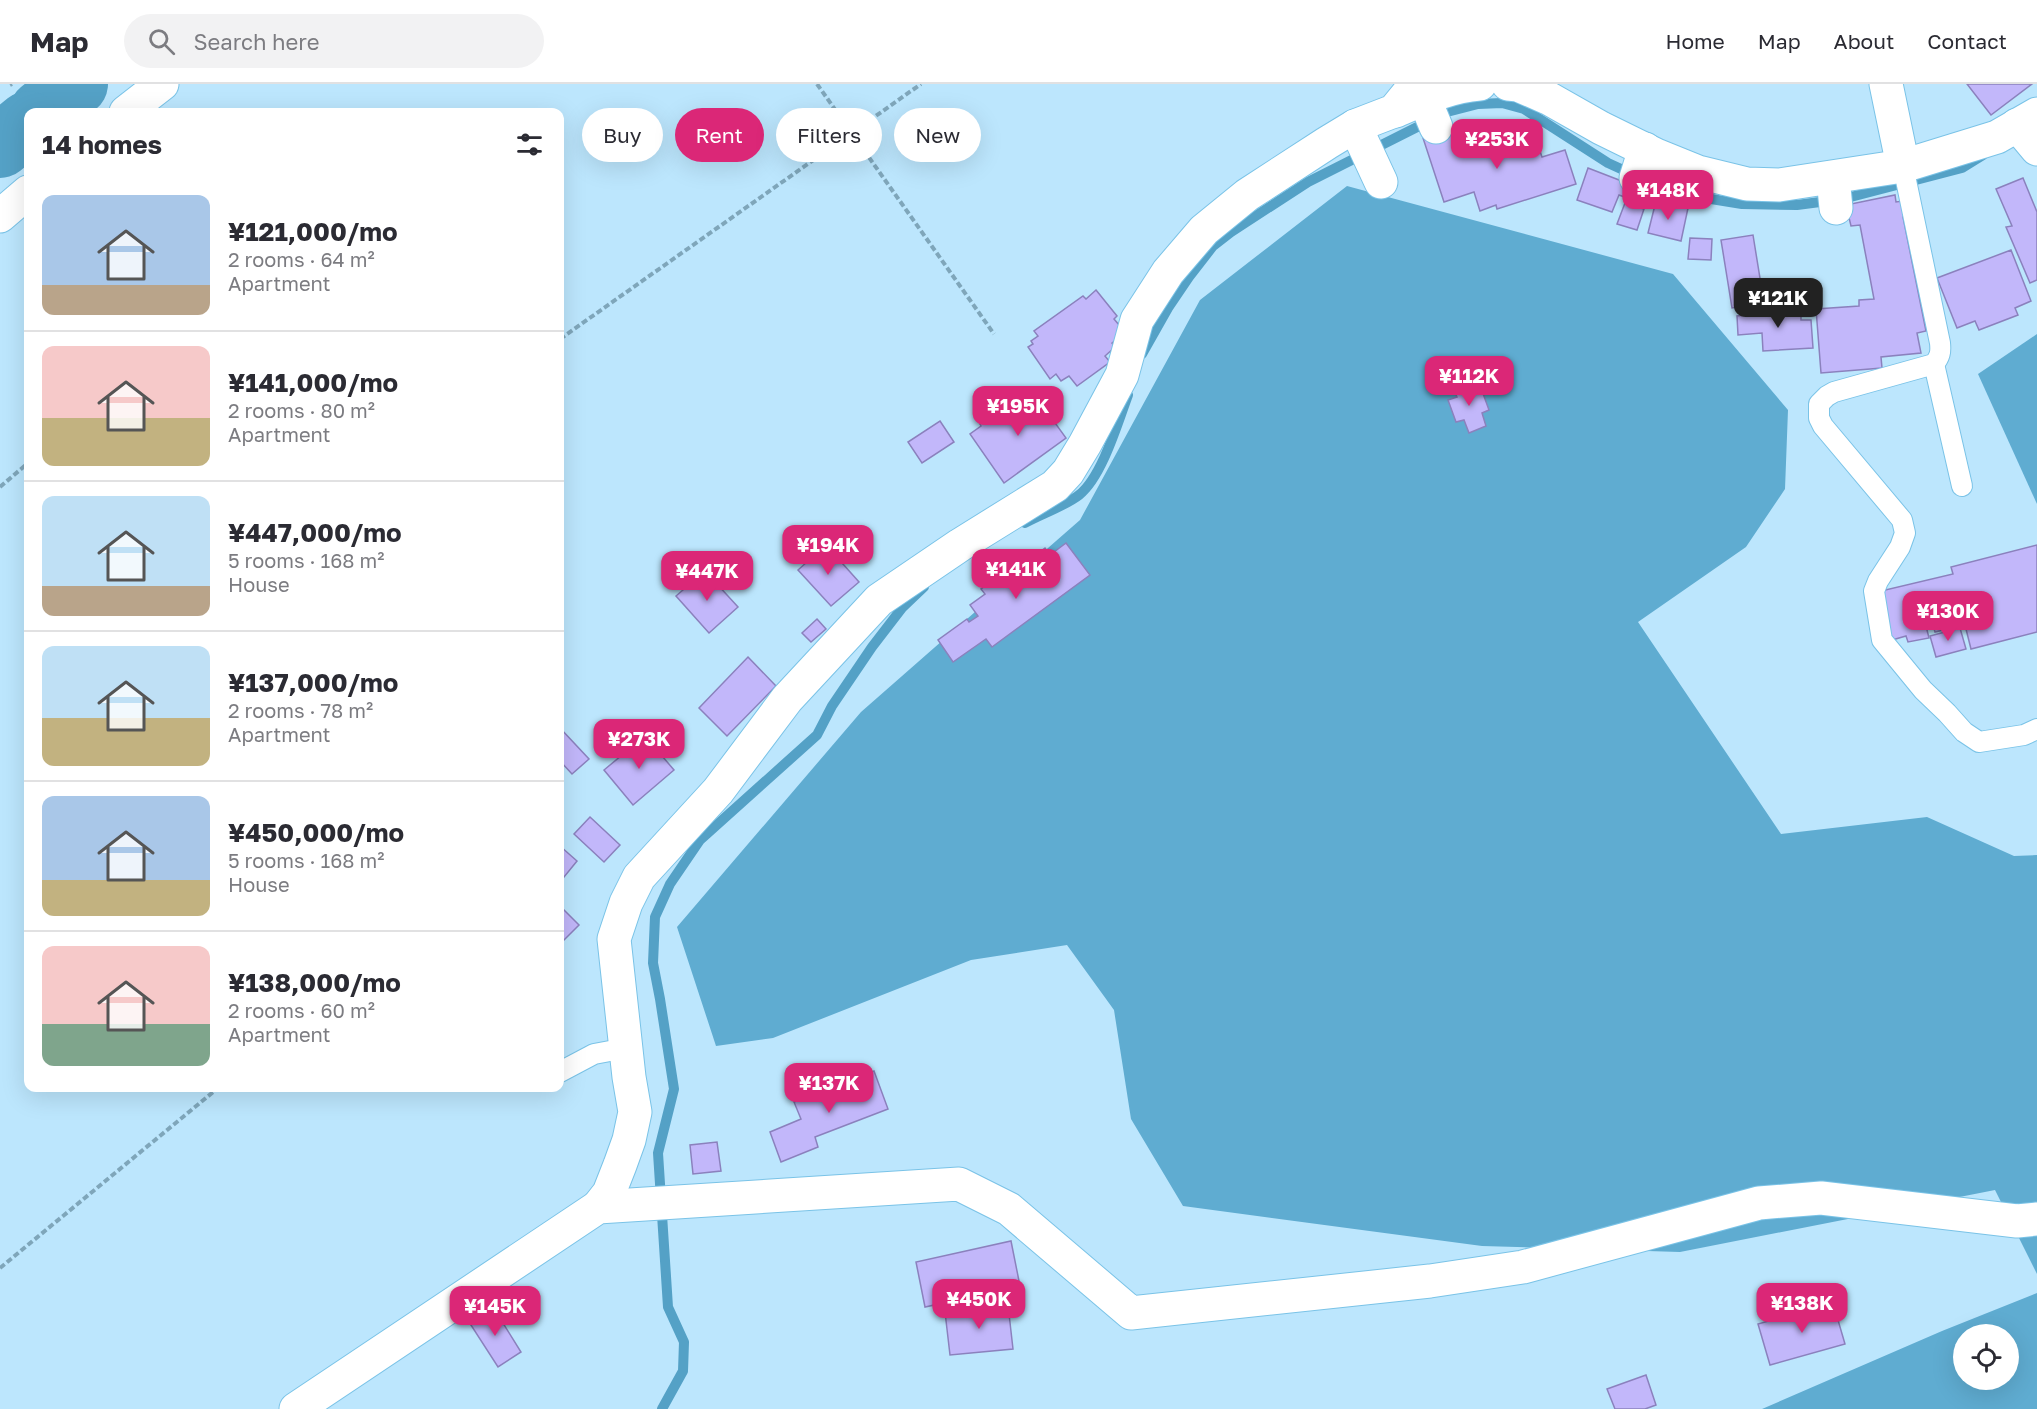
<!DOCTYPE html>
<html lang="en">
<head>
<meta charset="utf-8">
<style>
	body { margin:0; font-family:"Golos Text",sans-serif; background:#f2f2f3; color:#2b2b33; height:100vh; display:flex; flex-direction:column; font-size:22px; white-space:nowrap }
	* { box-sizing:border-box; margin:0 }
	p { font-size:20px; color:#7c7c81 }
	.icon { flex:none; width:33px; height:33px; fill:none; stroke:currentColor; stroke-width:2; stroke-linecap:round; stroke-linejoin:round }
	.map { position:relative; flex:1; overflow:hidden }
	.drawer { position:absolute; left:24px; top:24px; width:540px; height:984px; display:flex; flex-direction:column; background:#fff; border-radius:12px; box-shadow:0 6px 24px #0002 }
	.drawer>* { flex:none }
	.hud { position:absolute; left:582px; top:24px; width:570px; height:54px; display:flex; gap:12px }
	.controls { position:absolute; left:1953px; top:1240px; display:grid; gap:12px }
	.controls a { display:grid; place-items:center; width:66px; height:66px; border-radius:50%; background:#fff; box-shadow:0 6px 24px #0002; font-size:30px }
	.price { position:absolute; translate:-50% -51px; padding:0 14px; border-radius:12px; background:#db2777; color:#fff; font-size:20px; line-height:39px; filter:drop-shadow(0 2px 3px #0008) }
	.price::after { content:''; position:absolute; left:50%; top:36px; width:18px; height:14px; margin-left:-9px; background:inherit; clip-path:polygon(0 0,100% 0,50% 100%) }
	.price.current { background:#222; color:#fff }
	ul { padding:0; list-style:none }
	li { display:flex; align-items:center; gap:18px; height:150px; padding:0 18px }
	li+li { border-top:2px solid #e1e1e2 }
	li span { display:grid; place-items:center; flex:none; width:168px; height:120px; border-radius:12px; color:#555 }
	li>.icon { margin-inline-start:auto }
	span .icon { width:72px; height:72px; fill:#fffc; stroke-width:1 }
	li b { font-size:26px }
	h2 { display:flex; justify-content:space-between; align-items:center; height:72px; padding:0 18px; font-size:26px }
	.chip { padding:0 21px; border-radius:27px; background:#fff; box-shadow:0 6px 24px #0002; font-size:21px; line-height:54px }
	.chip.current { background:#db2777; color:#fff }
	header { display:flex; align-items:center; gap:36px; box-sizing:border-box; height:84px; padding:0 30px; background:#fff; border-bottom:2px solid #e1e1e2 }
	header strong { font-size:28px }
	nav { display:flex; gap:33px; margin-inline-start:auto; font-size:21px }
	.search { width:420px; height:54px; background:#f2f2f3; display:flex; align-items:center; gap:15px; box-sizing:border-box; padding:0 21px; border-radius:33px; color:#7c7c81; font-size:22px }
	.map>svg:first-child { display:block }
	.forest { fill:#5facd1; fill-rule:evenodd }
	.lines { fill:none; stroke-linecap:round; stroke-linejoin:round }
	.stream { stroke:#54a1c6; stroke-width:10 }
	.river { stroke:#54a1c6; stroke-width:64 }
	.building { fill:#c2b7fa; stroke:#8b81bd; stroke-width:1.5 }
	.service-casing { stroke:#7ac3e7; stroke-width:22 }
	.minor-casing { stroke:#7ac3e7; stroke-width:35 }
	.tertiary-casing { stroke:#7ac3e7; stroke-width:35 }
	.path { stroke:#7fa6ba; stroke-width:4; stroke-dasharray:6 3; stroke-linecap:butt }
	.service { stroke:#fff; stroke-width:20 }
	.minor { stroke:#fff; stroke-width:33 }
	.tertiary { stroke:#fff; stroke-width:33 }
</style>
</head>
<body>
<header>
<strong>Map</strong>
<div class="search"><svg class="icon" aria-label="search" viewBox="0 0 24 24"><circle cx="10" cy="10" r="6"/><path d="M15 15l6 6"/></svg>Search here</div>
<nav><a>Home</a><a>Map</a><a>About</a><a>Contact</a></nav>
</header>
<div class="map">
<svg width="2037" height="1325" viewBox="0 0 2037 1325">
	<rect width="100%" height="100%" fill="#bce6fd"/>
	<g class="forest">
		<polygon points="1347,102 1673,190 1788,326 1785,405 1746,463 1638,538 1781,750 1927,733 2014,772 2037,771 2037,1190 1995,1106 1680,1168 1482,1162 1183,1122 1131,1035 1114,926 1067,861 971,876 773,954 716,962 677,843 861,628 1080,436 1200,216"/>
		<polygon points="2037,250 2037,420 1978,290"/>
		<path d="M2037,1209V1325H1762L1942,1247ZM1964,1251H2008V1296H1964Z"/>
	</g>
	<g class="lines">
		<g class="stream">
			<polyline points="1142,270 1168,224 1189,193 1213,162 1231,148 1308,98 1447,28 1478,20 1502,19 1524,25 1608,79 1656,101 1705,114 1742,120 1797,121 1843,115 1962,84 1983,71"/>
			<path d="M1025,439C1041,430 1065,422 1079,411C1102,393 1118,338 1128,311"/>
			<polyline points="662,1325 683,1287 684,1258 668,1223 658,1069 674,1005 660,915 653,879 655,833 670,800 700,756 817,651 832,622 872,563 902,524 924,503"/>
		</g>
		<g class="river">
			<polyline points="41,28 76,0"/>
			<polyline points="0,62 28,39"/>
		</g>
	</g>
	<g class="building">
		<polygon points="1967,0 2032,0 1991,31"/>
		<polygon points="1523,44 1526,52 1534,49 1542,73 1565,66 1576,100 1497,125 1496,121 1480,127 1474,108 1444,118 1423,54 1452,45 1458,64 1467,60 1471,69 1491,62 1493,67 1502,64 1498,52"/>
		<polygon points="1588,84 1632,101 1627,114 1619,111 1612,128 1577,116"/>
		<polygon points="2023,94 2037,128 2037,196 2030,199 2006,143 2012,142 1996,105"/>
		<polygon points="1895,111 1896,118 1903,117 1906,132 1903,133 1926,247 1917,249 1921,269 1881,273 1882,284 1821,289 1816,225 1859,222 1859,216 1874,215 1860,141 1851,142 1846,121"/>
		<polygon points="1656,117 1688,124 1681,157 1648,149"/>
		<polygon points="1625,119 1644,125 1637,146 1617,140"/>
		<polygon points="1753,151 1764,219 1732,224 1721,156"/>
		<polygon points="1690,154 1712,155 1711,176 1688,175"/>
		<polygon points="2011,166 2031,217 2015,224 2018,231 1979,246 1975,237 1957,244 1937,194"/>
		<polygon points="1096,206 1117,232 1114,235 1125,248 1112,259 1115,263 1105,272 1110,278 1077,302 1069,292 1061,297 1056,290 1050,295 1028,263 1033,260 1031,257 1038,252 1034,247 1083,212 1086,215"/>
		<polygon points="1801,223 1801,236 1811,236 1813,264 1763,267 1762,249 1738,251 1737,232 1760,229 1760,226"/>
		<polygon points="1470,298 1473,307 1481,304 1489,326 1482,329 1486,342 1469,349 1464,336 1456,338 1448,316 1457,313 1453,304"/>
		<polygon points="1032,307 1066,354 1004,399 970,350 981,342 980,340 998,327 1000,330"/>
		<polygon points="940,337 954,358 922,379 908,358"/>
		<polygon points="1066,459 1090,491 992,563 986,555 953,578 938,556 967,535 969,538 978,532 970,521 985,510 981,505 1001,491 1004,495 1045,464 1050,471"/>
		<polygon points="826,461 859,498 831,522 798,486"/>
		<polygon points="2037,461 2037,548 1971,565 1965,541 1935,548 1933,541 1926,542 1929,554 1908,558 1906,552 1892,556 1881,507 1953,490 1951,483"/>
		<polygon points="705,487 738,523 709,549 676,512"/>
		<polygon points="817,535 826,545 811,558 802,549"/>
		<polygon points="1960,544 1966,565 1936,573 1930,552"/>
		<polygon points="748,573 776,602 727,652 699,624"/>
		<polygon points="560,644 589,675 572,690 560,677"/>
		<polygon points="645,652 674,686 633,721 604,686"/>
		<polygon points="590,733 620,761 604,778 574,750"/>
		<polygon points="560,762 577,777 560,798"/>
		<polygon points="560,822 579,841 560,860"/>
		<polygon points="874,987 888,1025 815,1053 818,1063 781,1078 770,1048 801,1035 794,1018"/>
		<polygon points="717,1058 721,1087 693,1090 690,1061"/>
		<polygon points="1011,1157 1020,1202 925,1223 916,1178"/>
		<polygon points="1833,1219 1845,1260 1770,1281 1758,1240"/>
		<polygon points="1008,1221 1013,1265 950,1271 945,1228"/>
		<polygon points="493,1223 521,1268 498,1283 469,1238"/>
		<polygon points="1646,1291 1656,1321 1645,1325 1615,1325 1607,1305"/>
	</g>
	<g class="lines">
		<defs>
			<g id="service">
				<path d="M1903,82L1940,259C1941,268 1940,273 1934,280L1834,308L1827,312L1819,320V334L1823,342L1902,436L1905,449L1900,463L1878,497L1874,507L1882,556L1923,606L1947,629L1964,648L1979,658L2024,651L2037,645"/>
				<polyline points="1934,280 1962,402"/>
				<polyline points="560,988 594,970 626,964"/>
			</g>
			<g id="minor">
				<polyline points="1508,0 1518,1 1548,14 1601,44 1656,71 1698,88 1747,100 1779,101 1903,82 1997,53 2037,30"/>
				<polyline points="1886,0 1903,82"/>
				<polyline points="1424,14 1436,43"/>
				<path d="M1396,27C1423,15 1450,2 1480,0"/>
				<polyline points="2017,41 2037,65"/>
				<polyline points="1355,42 1381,98"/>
				<polyline points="1636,94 1645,65"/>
				<polyline points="1833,94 1836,124"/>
				<polyline points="598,1123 609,1109 620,1081 629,1056 635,1028 629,993 614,855 626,819 639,793 718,707 787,615 879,516 960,461 1055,402 1068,388 1085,360 1122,291 1137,236 1168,188 1204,146 1247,111 1327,59 1355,42 1394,27 1416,0"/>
				<polyline points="296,1325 598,1123 959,1100 1009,1125 1131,1229 1430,1197 1523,1183 1759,1119 1821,1114 2017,1137 2037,1135"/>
			</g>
			<g id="tertiary">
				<polyline points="126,28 162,0"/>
				<polyline points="0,132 28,108"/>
			</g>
		</defs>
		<use href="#service" class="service-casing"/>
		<use href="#minor" class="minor-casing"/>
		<use href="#tertiary" class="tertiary-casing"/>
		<g class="path">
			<polyline points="817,0 994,250"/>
			<polyline points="10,1 12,0"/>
			<polyline points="560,255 921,0"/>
			<polyline points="0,403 28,379"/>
			<polyline points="0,1184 218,1004"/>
		</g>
		<use href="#service" class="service"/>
		<use href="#minor" class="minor"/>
		<use href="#tertiary" class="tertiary"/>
	</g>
</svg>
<div class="controls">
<a><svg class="icon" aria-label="locate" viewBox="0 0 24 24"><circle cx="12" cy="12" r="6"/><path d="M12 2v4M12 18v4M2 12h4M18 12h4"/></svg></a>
</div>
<b class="price" style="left:1497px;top:86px">¥253K</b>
<b class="price" style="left:1668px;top:137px">¥148K</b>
<b class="price current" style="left:1778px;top:245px">¥121K</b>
<b class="price" style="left:1469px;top:323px">¥112K</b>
<b class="price" style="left:1018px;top:353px">¥195K</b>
<b class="price" style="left:828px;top:492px">¥194K</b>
<b class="price" style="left:1016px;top:516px">¥141K</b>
<b class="price" style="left:707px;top:518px">¥447K</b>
<b class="price" style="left:1948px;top:558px">¥130K</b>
<b class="price" style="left:639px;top:686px">¥273K</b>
<b class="price" style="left:829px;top:1030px">¥137K</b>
<b class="price" style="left:979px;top:1246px">¥450K</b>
<b class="price" style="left:1802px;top:1250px">¥138K</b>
<b class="price" style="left:495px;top:1253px">¥145K</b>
<div class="hud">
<a class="chip">Buy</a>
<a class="chip current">Rent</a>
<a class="chip">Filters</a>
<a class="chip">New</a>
</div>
<section class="drawer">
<h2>14 homes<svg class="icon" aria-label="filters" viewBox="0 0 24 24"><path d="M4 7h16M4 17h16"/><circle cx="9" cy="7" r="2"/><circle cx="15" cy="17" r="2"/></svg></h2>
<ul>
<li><span style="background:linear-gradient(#a9c7e8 75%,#b9a48a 0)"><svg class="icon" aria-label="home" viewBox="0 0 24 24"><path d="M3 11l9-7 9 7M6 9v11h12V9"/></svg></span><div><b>¥121,000/mo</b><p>2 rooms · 64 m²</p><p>Apartment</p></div></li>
<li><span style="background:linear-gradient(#f6c9c9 60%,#c2b280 0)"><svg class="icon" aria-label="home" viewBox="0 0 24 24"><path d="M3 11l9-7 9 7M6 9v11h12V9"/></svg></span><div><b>¥141,000/mo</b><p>2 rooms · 80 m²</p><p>Apartment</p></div></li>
<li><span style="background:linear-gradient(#bfe0f5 75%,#b9a48a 0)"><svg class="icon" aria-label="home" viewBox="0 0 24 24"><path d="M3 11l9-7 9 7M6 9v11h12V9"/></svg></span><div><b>¥447,000/mo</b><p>5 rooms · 168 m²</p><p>House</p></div></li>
<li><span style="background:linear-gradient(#bfe0f5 60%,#c2b280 0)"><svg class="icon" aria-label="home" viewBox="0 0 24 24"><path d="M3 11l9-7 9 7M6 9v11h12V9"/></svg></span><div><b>¥137,000/mo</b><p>2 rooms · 78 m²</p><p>Apartment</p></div></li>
<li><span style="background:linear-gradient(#a9c7e8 70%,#c2b280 0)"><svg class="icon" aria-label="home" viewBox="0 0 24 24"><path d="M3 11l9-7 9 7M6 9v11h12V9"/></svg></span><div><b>¥450,000/mo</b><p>5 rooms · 168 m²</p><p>House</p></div></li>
<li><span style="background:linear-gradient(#f6c9c9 65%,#7fa58c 0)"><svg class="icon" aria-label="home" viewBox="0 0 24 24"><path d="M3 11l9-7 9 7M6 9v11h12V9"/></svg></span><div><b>¥138,000/mo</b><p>2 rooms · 60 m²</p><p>Apartment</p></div></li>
</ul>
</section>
</div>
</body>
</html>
